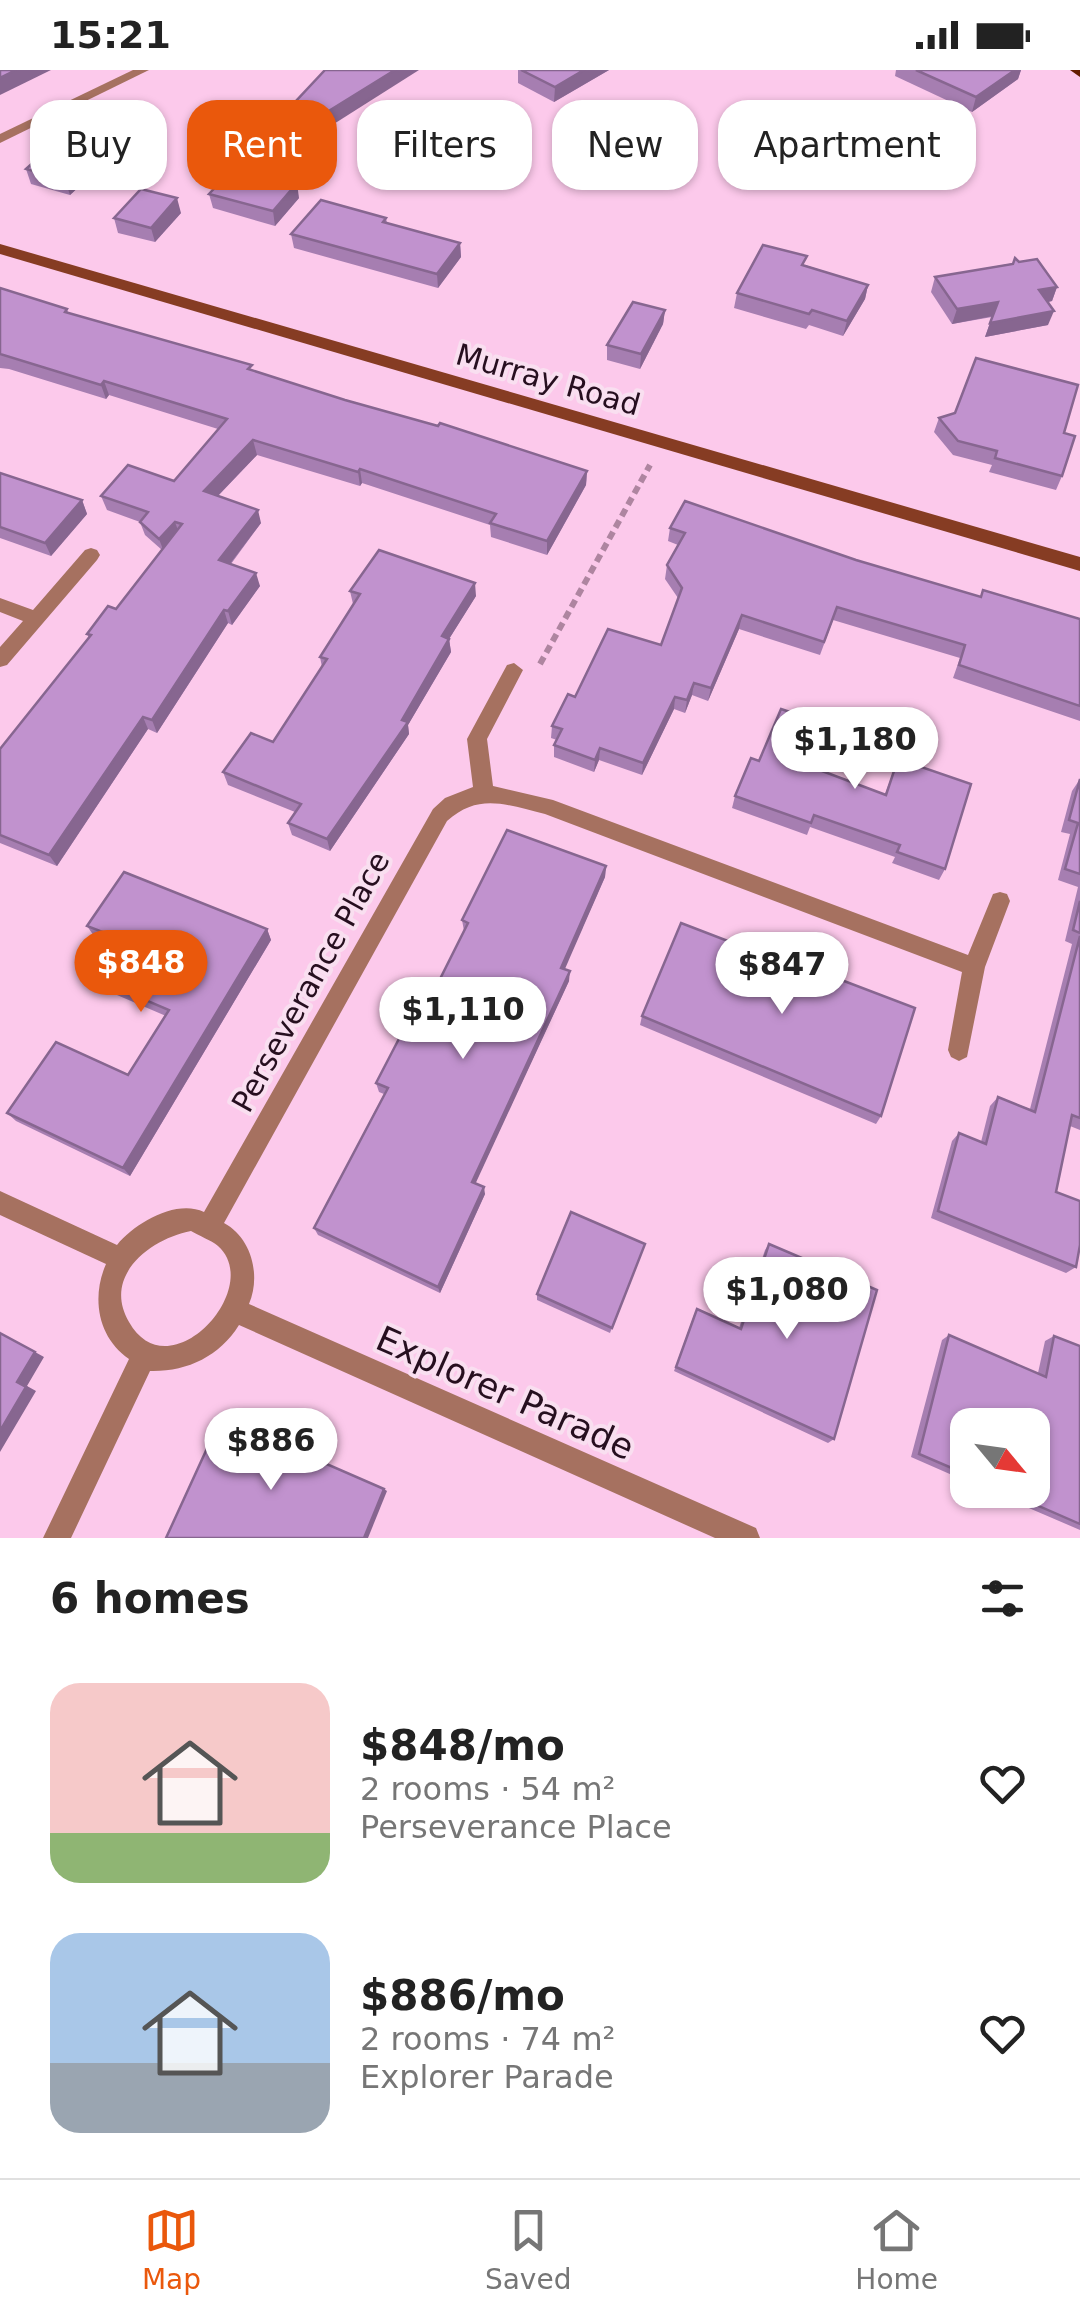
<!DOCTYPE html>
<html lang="en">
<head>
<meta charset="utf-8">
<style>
	body { margin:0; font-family:"DejaVu Sans",sans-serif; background:#f6f6f6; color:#222; height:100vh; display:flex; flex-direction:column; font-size:38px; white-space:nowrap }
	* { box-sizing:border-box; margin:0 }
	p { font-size:32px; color:#767676 }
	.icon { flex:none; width:55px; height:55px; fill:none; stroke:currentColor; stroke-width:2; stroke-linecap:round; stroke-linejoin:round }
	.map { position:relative; height:1468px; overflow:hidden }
	.side { display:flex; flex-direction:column; background:#fff; flex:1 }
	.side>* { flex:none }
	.guide { position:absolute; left:30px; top:30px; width:1020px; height:90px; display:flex; gap:20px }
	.needle { width:65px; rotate:119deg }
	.tools { position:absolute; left:950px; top:1338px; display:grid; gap:20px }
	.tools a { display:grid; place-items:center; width:100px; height:100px; border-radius:20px; background:#fff; box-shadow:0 2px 8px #0004; font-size:50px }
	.price { position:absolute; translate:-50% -85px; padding:0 22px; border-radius:35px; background:#fff; color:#222; font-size:32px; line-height:65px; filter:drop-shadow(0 2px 5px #0008) }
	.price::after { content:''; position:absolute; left:50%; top:60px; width:30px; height:22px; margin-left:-15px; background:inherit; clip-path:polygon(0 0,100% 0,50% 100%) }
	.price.selected { background:#ea580c; color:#fff }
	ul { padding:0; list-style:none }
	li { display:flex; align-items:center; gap:30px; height:250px; padding:0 50px }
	li span { display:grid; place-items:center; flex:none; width:280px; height:200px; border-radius:30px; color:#555 }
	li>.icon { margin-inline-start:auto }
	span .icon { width:120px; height:120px; fill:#fffc; stroke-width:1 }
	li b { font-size:42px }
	h2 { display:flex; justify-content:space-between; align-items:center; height:120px; padding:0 50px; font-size:42px }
	.chip { padding:0 35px; border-radius:30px; background:#fff; box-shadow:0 2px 8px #0004; font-size:35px; line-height:90px }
	.chip.selected { background:#ea580c; color:#fff }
	.status { display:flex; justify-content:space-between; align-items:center; height:70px; padding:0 50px; background:#fff; direction:ltr }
	.status svg { height:28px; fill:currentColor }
	.menu { display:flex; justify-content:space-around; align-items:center; height:140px; border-top:2px solid #e0e0e0; background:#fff; font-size:28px; color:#767676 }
	.menu a { display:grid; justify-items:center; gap:5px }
	.menu .selected { color:#ea580c }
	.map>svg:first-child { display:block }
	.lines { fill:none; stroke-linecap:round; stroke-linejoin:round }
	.path { stroke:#ae85a0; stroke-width:6; stroke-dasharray:8 5; stroke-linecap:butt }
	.street { fill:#a67160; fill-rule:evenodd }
	.secondary { fill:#863c23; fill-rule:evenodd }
	.primary { fill:#641c00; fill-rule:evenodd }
	.wall { fill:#a67eb1 }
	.shaded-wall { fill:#876690 }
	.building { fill:#c192ce; stroke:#876690; stroke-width:2.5 }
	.labels { text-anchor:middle; stroke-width:8; stroke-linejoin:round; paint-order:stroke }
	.street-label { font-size:30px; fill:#260f1f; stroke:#f9dff0 }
	.near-street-label { font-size:35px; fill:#260f1f; stroke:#f9dff0 }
</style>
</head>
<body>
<div class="status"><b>15:21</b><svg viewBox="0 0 49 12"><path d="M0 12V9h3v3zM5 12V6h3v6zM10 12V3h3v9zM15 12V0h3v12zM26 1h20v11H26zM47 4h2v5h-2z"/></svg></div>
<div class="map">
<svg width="1080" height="1468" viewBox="0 0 1080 1468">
	<rect width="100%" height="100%" fill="#fcc9eb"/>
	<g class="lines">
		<polyline class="path" points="540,594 650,395"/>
		<g class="street">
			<polygon points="133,0 149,0 0,73 0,64"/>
			<polygon points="91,478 97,480 100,485 97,490 7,595 0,597 0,577 23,551 0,542 0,528 33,540 85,480"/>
			<path d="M514,593L523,600L487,669L493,716L553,730L968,885L993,824L1000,822L1007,824L1010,831L985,897L967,987L959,991L951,987L948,980L962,902L545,744C507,735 479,722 447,751L224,1153C252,1168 261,1206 249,1234L756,1458L760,1468H715L239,1255C219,1287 186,1302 150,1301L71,1468H43L129,1289C98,1268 91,1228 106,1194L0,1145V1121L117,1175C135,1153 176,1129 204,1142L433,739L445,728L473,717L467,669L507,595ZM191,1161C199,1166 211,1170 218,1176C265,1218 169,1323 129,1252C102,1206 150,1169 191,1161Z"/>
		</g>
		<polygon class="secondary" points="0,174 1080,487 1080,501 0,184"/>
		<polygon class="primary" points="1070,0 1080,0 1080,7"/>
	</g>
	<g class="wall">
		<polygon points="518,0 609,0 554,32 518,13"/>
		<polygon points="896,0 1021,0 1018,9 972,42 895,6"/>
		<polygon points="26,99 97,100 70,125 31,114"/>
		<polygon points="209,124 299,128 275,156 213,138"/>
		<polygon points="181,143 155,172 118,163 114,148"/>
		<polygon points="386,148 387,153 460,173 461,187 438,218 294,178 291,164"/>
		<polygon points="1019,192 1057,217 1052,231 1048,232 1048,255 985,267 992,247 952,254 931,222 935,207"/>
		<polygon points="805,195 868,215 865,229 843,266 809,255 806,259 734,238 737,223"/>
		<polygon points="0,218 67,239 68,243 345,330 587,401 586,415 547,485 491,467 490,455 362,413 360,416 257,385 218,426 261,453 231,494 260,516 232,555 228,553 157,663 148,659 57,796 0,773 0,679 89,568 87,564 116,539 162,480 145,465 140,452 107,440 101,426 174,411 218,359 109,325 106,329 9,299 0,298"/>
		<polygon points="665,240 663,254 640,299 607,290 607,275"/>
		<polygon points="939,348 1064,363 1062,406 1056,420 989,402 992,395 953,385 934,362"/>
		<polygon points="0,403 82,430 87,444 51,486 0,468"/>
		<polygon points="670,458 856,490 980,527 1080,549 1080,651 953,608 960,588 833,550 820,585 739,559 708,631 692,625 685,643 674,639 642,705 599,690 594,702 554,687 554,675 557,670 551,668 552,656 575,627 661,575 678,528 665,509 667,495 678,475 668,471"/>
		<polygon points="350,521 476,526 449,569 451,582 408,655 409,664 330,781 292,765 288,753 295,742 228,715 223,702 273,672 322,597 320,587 353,534"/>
		<polygon points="898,689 945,799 939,810 892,793 895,787 810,757 807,765 732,738 735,726 759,691 822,701 885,724"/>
		<polygon points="1080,709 1080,1060 1070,1056 1056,1122 1076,1197 1066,1203 931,1148 952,1071 959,1063 981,1072 990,1036 998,1027 1030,1039 1072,874 1065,871 1078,817 1058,810 1070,764 1061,762 1072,721"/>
		<polygon points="606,796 605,807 564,899 569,911 475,1113 485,1124 440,1223 318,1165 314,1158 384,1024 379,1022 376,1013 412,965 464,861 462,850"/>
		<polygon points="87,856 267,859 271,870 130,1106 16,1051 7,1043 128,1005 166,946 89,913 82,903 104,870 94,866"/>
		<polygon points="642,946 881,1046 876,1054 640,955"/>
		<polygon points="645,1174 610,1263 537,1230 537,1224"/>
		<polygon points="769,1174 834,1369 828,1373 674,1301 694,1245 739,1258 765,1180"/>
		<polygon points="949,1265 1038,1303 1045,1271 1054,1266 1080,1276 1080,1460 987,1420 1032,1420 968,1355 968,1412 911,1387 942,1270"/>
	</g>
	<g class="shaded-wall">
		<polygon points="16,0 51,0 0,25 0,8"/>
		<polygon points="395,0 419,0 277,90 274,75"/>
		<polygon points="584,0 609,0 554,32 555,17"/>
		<polygon points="1015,0 1021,0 1018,9 972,42 976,27"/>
		<polygon points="92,85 97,100 70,125 65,110"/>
		<polygon points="297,113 299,128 275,156 273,141"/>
		<polygon points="177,128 181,143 155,172 151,158"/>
		<polygon points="460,173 461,187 438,218 437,204"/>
		<polygon points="868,215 865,229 843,266 847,251"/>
		<polygon points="1057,217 1052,231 1034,235 1039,220"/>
		<polygon points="998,232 993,246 952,254 957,239"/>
		<polygon points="665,240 663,254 640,299 641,284"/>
		<polygon points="1054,241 1048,255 985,267 990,253"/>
		<polygon points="104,311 109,325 106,329 101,315"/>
		<polygon points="253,370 257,385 209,435 204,421"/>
		<polygon points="360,399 362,413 360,416 358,402"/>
		<polygon points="587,401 586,415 547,485 547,471"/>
		<polygon points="82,430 87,444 51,486 45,473"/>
		<polygon points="258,440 261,453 223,503 219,490"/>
		<polygon points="175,452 180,466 164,482 159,469"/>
		<polygon points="256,503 260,516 232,555 228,541"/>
		<polygon points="475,513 476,526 449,569 451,582 408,655 409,664 330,781 327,769 402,650 442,566"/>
		<polygon points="224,540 228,553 157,663 152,650"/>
		<polygon points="742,545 739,559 708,631 711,618"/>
		<polygon points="694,613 692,625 685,643 687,630"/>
		<polygon points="675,627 674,639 642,705 643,693"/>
		<polygon points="143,647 148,659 57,796 49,785"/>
		<polygon points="600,678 599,690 594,702 595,690"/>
		<polygon points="606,796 605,807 561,908 561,898"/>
		<polygon points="267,859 271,870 130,1106 123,1098"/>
		<polygon points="570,901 569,911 473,1119 472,1112"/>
		<polygon points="484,1117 485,1124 440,1223 438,1217"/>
		<polygon points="35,1282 44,1287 27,1316 36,1321 0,1382 0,1361 17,1312"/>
		<polygon points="384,1419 387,1421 368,1468 364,1468"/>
	</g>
	<g class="building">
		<polygon points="0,0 16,0 0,8"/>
		<polygon points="325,0 395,0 274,75 297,113 273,141 209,124"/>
		<polygon points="521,0 584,0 555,17"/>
		<polygon points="916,0 1015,0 976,27"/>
		<polygon points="54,74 92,85 65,110 26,99"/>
		<polygon points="141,119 177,128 151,158 114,148"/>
		<polygon points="321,130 386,148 383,152 460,173 437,204 291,164"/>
		<polygon points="763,175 807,186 802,195 868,215 847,251 812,240 809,244 737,223"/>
		<polygon points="1015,188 1019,192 1037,189 1057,217 1039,220 1054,241 990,253 998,232 957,239 935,207 1013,194"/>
		<polygon points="0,218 67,239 65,242 252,295 248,299 345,330 438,356 440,353 587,401 547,471 490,453 496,444 360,399 358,402 253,370 204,421 258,440 219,490 256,503 228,541 224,540 152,650 143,647 49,785 0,765 0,679 91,565 87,564 108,536 116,539 182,454 175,452 159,469 140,452 148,442 101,426 128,395 174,411 227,349 104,311 101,315 0,284"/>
		<polygon points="633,232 665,240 641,284 607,275"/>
		<polygon points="976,288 1078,315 1064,363 1075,366 1062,406 995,388 997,381 958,371 939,348 955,343"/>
		<polygon points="0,403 82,430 45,473 0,457"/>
		<polygon points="685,431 856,490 981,527 983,520 1080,549 1080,636 959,595 965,575 837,537 824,572 742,545 711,618 694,613 687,630 675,627 643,693 600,678 595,690 554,675 562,659 552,656 568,624 575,627 608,559 661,575 682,518 667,495 685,463 670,458"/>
		<polygon points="379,480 475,513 442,566 449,569 402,650 408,652 327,769 288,753 301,734 223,702 251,663 273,672 327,589 320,587 360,524 350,521"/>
		<polygon points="781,639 838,658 822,701 886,725 898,689 971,714 945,799 897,782 900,775 814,745 811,753 735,726 751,688 759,691"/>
		<polygon points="1080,709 1080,804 1065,799 1078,753 1069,750"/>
		<polygon points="507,760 606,796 561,898 570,901 472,1112 484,1117 438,1217 314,1158 388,1018 376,1013 403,961 412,965 468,853 462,850"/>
		<polygon points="124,802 267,859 123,1098 7,1043 56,972 128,1005 169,940 82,903 108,864 87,856"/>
		<polygon points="1080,831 1080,863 1073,860"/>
		<polygon points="681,853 801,899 802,895 915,938 881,1046 642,946"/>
		<polygon points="1080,866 1080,1048 1072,1045 1056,1122 1080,1131 1080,1175 1076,1197 938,1141 959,1063 986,1074 998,1027 1035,1042"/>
		<polygon points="571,1142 645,1174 612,1258 537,1224"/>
		<polygon points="769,1174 877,1220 834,1369 676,1297 697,1239 741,1259"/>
		<polygon points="0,1263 35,1282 17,1312 26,1317 0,1361"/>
		<polygon points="949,1265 1046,1307 1054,1266 1080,1276 1080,1454 1002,1420 1032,1420 1032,1355 968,1355 968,1405 919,1384"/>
		<polygon points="221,1348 384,1419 364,1468 166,1468"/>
	</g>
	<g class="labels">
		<g class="street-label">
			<text transform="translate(548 310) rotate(16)" y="10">Murray Road</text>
			<text transform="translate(311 912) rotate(-61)" y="10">Perseverance Place</text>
		</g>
		<g class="near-street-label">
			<text transform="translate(505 1323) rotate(24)" y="12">Explorer Parade</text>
		</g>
	</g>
</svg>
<div class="tools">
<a><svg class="needle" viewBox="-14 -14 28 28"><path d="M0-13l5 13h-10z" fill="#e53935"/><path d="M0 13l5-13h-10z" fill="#767676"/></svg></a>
</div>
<b class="price" style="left:855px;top:722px">$1,180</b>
<b class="price selected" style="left:141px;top:945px">$848</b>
<b class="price" style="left:782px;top:947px">$847</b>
<b class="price" style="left:463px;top:992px">$1,110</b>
<b class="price" style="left:787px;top:1272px">$1,080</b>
<b class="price" style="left:271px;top:1423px">$886</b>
<div class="guide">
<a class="chip">Buy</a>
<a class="chip selected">Rent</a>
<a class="chip">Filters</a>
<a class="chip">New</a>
<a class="chip">Apartment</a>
</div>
</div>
<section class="side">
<h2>6 homes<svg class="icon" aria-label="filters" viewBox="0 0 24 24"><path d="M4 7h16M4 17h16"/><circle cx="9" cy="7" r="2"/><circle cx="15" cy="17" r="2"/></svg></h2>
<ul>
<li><span style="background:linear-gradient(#f6c9c9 75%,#8fb573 0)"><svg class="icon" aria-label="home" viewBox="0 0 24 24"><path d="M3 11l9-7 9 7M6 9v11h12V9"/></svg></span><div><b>$848/mo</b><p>2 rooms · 54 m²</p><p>Perseverance Place</p></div><svg class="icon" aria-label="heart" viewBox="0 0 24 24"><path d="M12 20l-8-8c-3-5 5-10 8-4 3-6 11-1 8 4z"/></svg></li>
<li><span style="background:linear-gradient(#a9c7e8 65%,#9aa5b1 0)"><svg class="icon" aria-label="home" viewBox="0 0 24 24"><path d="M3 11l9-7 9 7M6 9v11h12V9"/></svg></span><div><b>$886/mo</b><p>2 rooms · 74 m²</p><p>Explorer Parade</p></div><svg class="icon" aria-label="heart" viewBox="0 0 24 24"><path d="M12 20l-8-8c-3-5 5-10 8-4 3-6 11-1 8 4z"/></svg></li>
</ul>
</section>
<nav class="menu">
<a class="selected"><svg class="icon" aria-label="map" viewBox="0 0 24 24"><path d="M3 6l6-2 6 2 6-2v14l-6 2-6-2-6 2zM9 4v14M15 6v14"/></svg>Map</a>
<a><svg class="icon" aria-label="saved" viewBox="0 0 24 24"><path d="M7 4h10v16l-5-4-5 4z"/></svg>Saved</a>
<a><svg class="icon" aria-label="home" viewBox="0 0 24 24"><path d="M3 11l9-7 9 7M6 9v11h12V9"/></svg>Home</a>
</nav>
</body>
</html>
